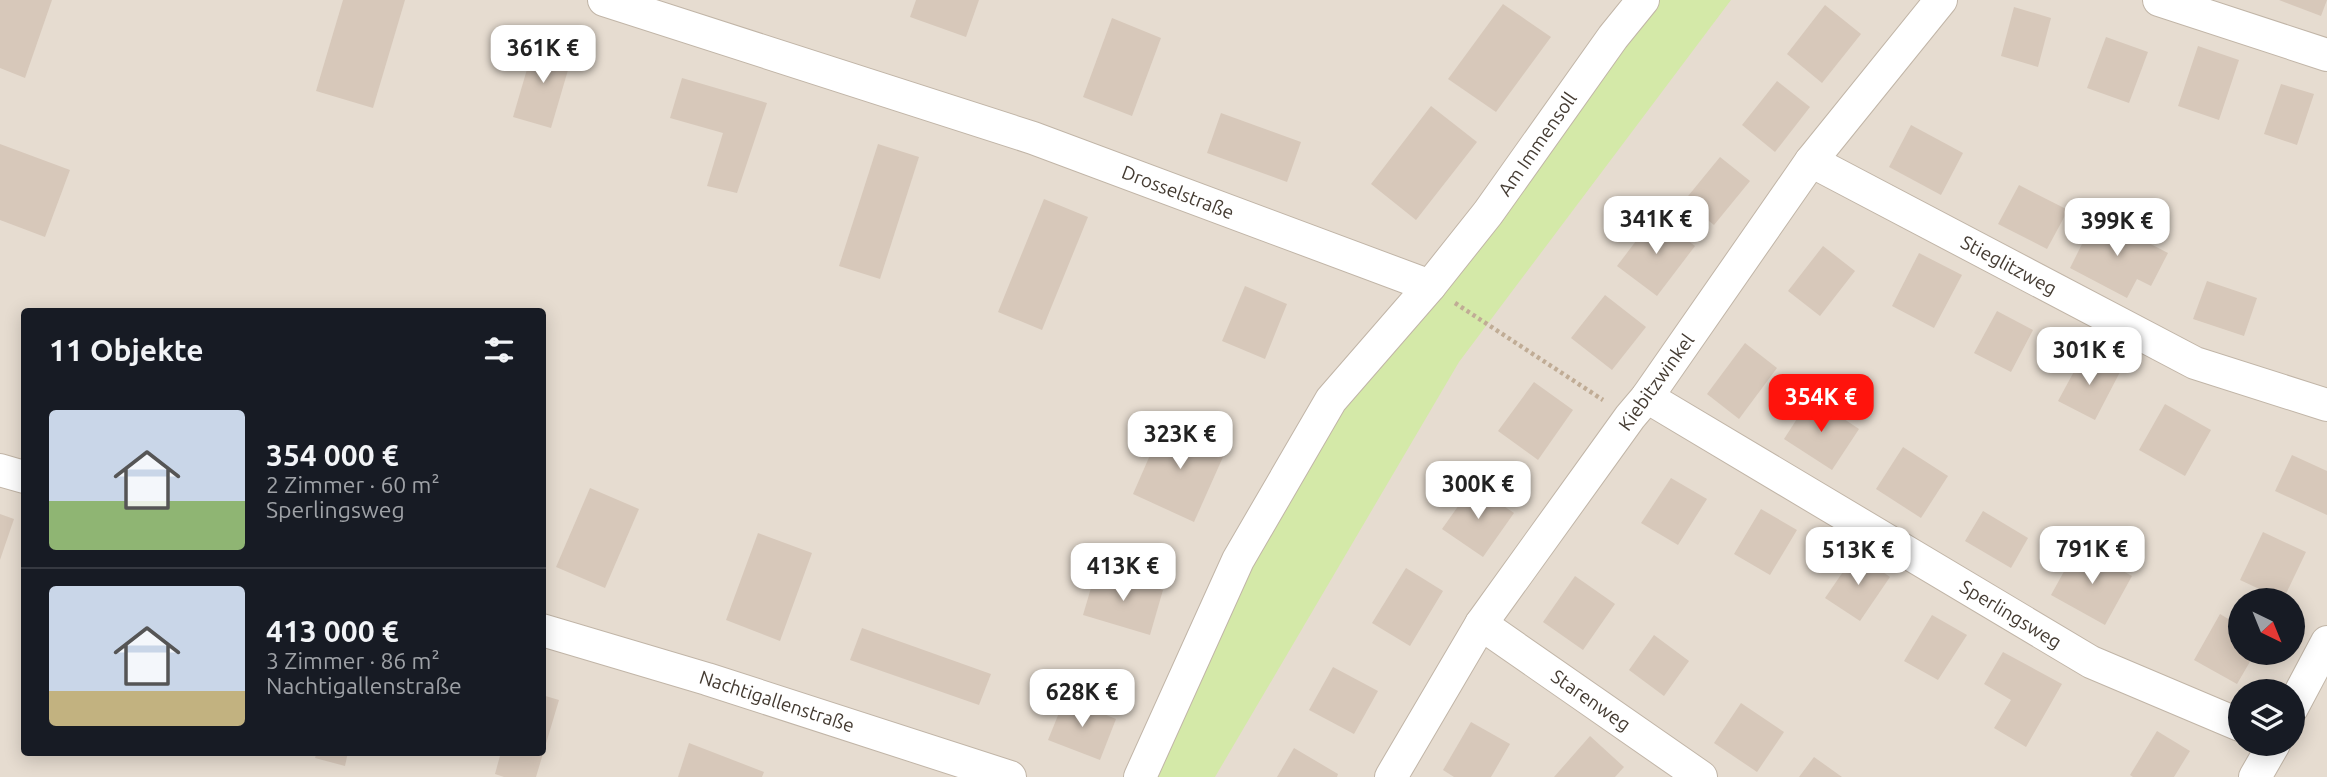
<!DOCTYPE html>
<html lang="de">
<head>
<meta charset="utf-8">
<style>
	body { margin:0; font-family:Ubuntu,sans-serif; background:#242831; color:#f1f3f6; height:100vh; display:flex; flex-direction:column; font-size:26px; white-space:nowrap }
	* { box-sizing:border-box; margin:0 }
	p { font-size:23px; color:#9ea1a6 }
	.icon { flex:none; width:38px; height:38px; fill:none; stroke:currentColor; stroke-width:2; stroke-linecap:round; stroke-linejoin:round }
	.map { position:relative; flex:1; overflow:hidden }
	.panel { position:absolute; left:21px; top:308px; width:525px; height:448px; display:flex; flex-direction:column; background:#171b24; border-radius:7px; box-shadow:0 4px 18px #0003 }
	.panel>* { flex:none }
	.needle { width:46px; rotate:137deg }
	.buttons { position:absolute; left:2228px; top:588px; display:grid; gap:14px }
	.buttons a { display:grid; place-items:center; width:77px; height:77px; border-radius:50%; background:#171b24; box-shadow:0 4px 18px #0003; font-size:35px }
	.price { position:absolute; translate:-50% -60px; padding:0 16px; border-radius:14px; background:#fff; color:#222; font-size:23px; line-height:46px; filter:drop-shadow(0 2px 4px #0008) }
	.price::after { content:''; position:absolute; left:50%; top:42px; width:21px; height:16px; margin-left:-10px; background:inherit; clip-path:polygon(0 0,100% 0,50% 100%) }
	.price.on { background:#ff130c; color:#fff }
	ul { padding:0; list-style:none }
	li { display:flex; align-items:center; gap:21px; height:175px; padding:0 28px }
	li+li { border-top:2px solid #363941 }
	li span { display:grid; place-items:center; flex:none; width:196px; height:140px; border-radius:7px; color:#555 }
	li>.icon { margin-inline-start:auto }
	span .icon { width:84px; height:84px; fill:#fffc; stroke-width:1 }
	li b { font-size:30px }
	h2 { display:flex; justify-content:space-between; align-items:center; height:84px; padding:0 28px; font-size:30px }
	.map>svg:first-child { display:block }
	.residential { fill:#e6dcd0; fill-rule:evenodd }
	.green { fill:#d4e9a8 }
	.building { fill:#d7c8ba }
	.lines { fill:none; stroke-linecap:round; stroke-linejoin:round }
	.street-casing { stroke:#c1b5a7; stroke-width:34 }
	.path { stroke:#c0ac95; stroke-width:4.5; stroke-dasharray:3.5 3.5; stroke-linecap:butt }
	.street { stroke:#fff; stroke-width:32 }
	.labels { text-anchor:middle; stroke-width:5; stroke-linejoin:round; paint-order:stroke }
	.street-label { font-size:19px; fill:#443b32; stroke:#fff }
</style>
</head>
<body>
<div class="map">
<svg width="2327" height="777" viewBox="0 0 2327 777">
	<rect width="100%" height="100%" fill="#f2ebe2"/>
	<path class="residential" d="M0,0H2327V777H0ZM24,312H542V752H24ZM2240,600H2292V653H2240ZM2240,691H2292V744H2240Z"/>
	<polygon class="green" points="1644,0 1731,0 1459,362 1215,777 1140,777 1331,400"/>
	<g class="building">
		<polygon points="0,0 52,0 25,78 0,68"/>
		<polygon points="343,0 405,0 373,108 316,91"/>
		<polygon points="916,0 979,0 966,37 910,17"/>
		<polygon points="2279,0 2327,0 2321,16"/>
		<polygon points="1503,4 1551,37 1496,112 1448,79"/>
		<polygon points="1825,5 1861,34 1822,83 1787,54"/>
		<polygon points="2014,7 2051,18 2038,67 2001,56"/>
		<polygon points="1112,18 1161,38 1132,116 1083,97"/>
		<polygon points="2106,37 2148,52 2129,103 2087,88"/>
		<polygon points="535,42 573,53 551,128 513,117"/>
		<polygon points="2198,46 2239,60 2219,120 2178,106"/>
		<polygon points="682,78 767,103 737,193 707,186 723,133 670,118"/>
		<polygon points="1777,81 1810,107 1775,152 1742,125"/>
		<polygon points="2281,84 2314,94 2297,145 2264,134"/>
		<polygon points="1431,106 1477,142 1416,220 1371,184"/>
		<polygon points="1221,113 1301,142 1287,182 1207,153"/>
		<polygon points="1911,125 1963,153 1941,195 1889,167"/>
		<polygon points="0,144 70,170 45,237 0,220"/>
		<polygon points="878,144 919,157 880,279 839,266"/>
		<polygon points="1720,157 1750,181 1714,225 1684,201"/>
		<polygon points="2019,185 2068,210 2047,249 1998,224"/>
		<polygon points="1044,199 1088,217 1042,330 998,312"/>
		<polygon points="1655,216 1695,246 1657,296 1617,266"/>
		<polygon points="2096,216 2168,253 2151,286 2137,279 2127,298 2070,268"/>
		<polygon points="1823,246 1855,271 1820,316 1788,291"/>
		<polygon points="1919,253 1962,275 1934,328 1892,306"/>
		<polygon points="2207,281 2257,298 2244,336 2193,319"/>
		<polygon points="1245,286 1287,304 1265,359 1222,341"/>
		<polygon points="1605,295 1646,327 1612,370 1571,338"/>
		<polygon points="1997,311 2033,330 2011,372 1974,353"/>
		<polygon points="1745,343 1777,368 1739,419 1707,394"/>
		<polygon points="2084,353 2120,372 2095,420 2058,401"/>
		<polygon points="1534,382 1573,410 1538,460 1498,431"/>
		<polygon points="1811,397 1859,429 1832,470 1784,439"/>
		<polygon points="2165,404 2211,430 2185,476 2139,450"/>
		<polygon points="1165,421 1227,448 1194,522 1133,494"/>
		<polygon points="1903,447 1948,476 1921,518 1876,489"/>
		<polygon points="2292,455 2327,471 2327,515 2275,491"/>
		<polygon points="1671,478 1707,499 1678,545 1641,523"/>
		<polygon points="1473,485 1514,513 1483,557 1442,529"/>
		<polygon points="590,488 639,509 605,588 556,567"/>
		<polygon points="1761,509 1797,530 1770,575 1734,554"/>
		<polygon points="1983,511 2028,538 2011,568 1965,541"/>
		<polygon points="0,514 14,519 0,560"/>
		<polygon points="2263,532 2306,552 2283,600 2240,580"/>
		<polygon points="758,533 812,553 780,641 726,620"/>
		<polygon points="2078,546 2132,576 2105,625 2051,595"/>
		<polygon points="1856,553 1890,577 1860,621 1825,598"/>
		<polygon points="1406,568 1443,591 1410,646 1372,623"/>
		<polygon points="1096,571 1163,590 1150,635 1083,615"/>
		<polygon points="1575,576 1615,604 1583,650 1543,622"/>
		<polygon points="2220,614 2240,626 2240,653 2255,653 2237,684 2194,660"/>
		<polygon points="1932,615 1967,635 1938,680 1904,661"/>
		<polygon points="862,628 991,674 979,705 850,660"/>
		<polygon points="1654,635 1689,661 1664,696 1629,670"/>
		<polygon points="2003,652 2062,684 2026,747 1994,728 2011,700 1984,684"/>
		<polygon points="1333,667 1378,691 1354,734 1309,710"/>
		<polygon points="542,695 559,700 536,777 504,777 495,774 501,752 542,752"/>
		<polygon points="1065,698 1116,719 1100,760 1048,740"/>
		<polygon points="1741,703 1784,732 1757,772 1714,743"/>
		<polygon points="1471,722 1510,744 1491,777 1454,777 1443,770"/>
		<polygon points="2157,731 2190,751 2174,777 2133,777 2130,775"/>
		<polygon points="1590,736 1624,767 1615,777 1554,777"/>
		<polygon points="689,743 764,772 762,777 678,777"/>
		<polygon points="1294,748 1338,774 1337,777 1277,777"/>
		<polygon points="317,752 348,752 345,766 315,758"/>
		<polygon points="1814,757 1842,777 1799,777"/>
	</g>
	<g class="lines">
		<defs>
			<g id="street">
				<polyline points="604,0 1033,138 1430,286"/>
				<polyline points="2159,0 2327,55"/>
				<polyline points="1811,161 2195,363 2327,405"/>
				<polyline points="1647,397 2091,662 2240,725"/>
				<polyline points="0,470 24,477"/>
				<polyline points="1481,624 1701,777"/>
				<polyline points="542,630 707,679 1010,777"/>
				<polyline points="2292,708 2327,642"/>
				<polyline points="1140,777 1238,560 1331,400 1430,286 1488,213 1613,37 1643,0"/>
				<polyline points="1391,777 1481,624 1630,417 1647,397 1811,161 1941,0"/>
				<polyline points="2255,777 2274,744"/>
			</g>
		</defs>
		<use href="#street" class="street-casing"/>
		<polyline class="path" points="1455,303 1603,400"/>
		<use href="#street" class="street"/>
	</g>
	<g class="labels">
		<g class="street-label">
			<text transform="translate(1537 144) rotate(-55)" y="7">Am Immensoll</text>
			<text transform="translate(1178 192) rotate(21)" y="7">Drosselstraße</text>
			<text transform="translate(2009 265) rotate(28)" y="7">Stieglitzweg</text>
			<text transform="translate(1656 382) rotate(-54)" y="7">Kiebitzwinkel</text>
			<text transform="translate(2011 614) rotate(31)" y="7">Sperlingsweg</text>
			<text transform="translate(1591 700) rotate(35)" y="7">Starenweg</text>
			<text transform="translate(777 701) rotate(18)" y="7">Nachtigallenstraße</text>
		</g>
	</g>
</svg>
<div class="buttons">
<a><svg class="needle" viewBox="-14 -14 28 28"><path d="M0-13l5 13h-10z" fill="#e53935"/><path d="M0 13l5-13h-10z" fill="#9ea1a6"/></svg></a>
<a><svg class="icon" aria-label="layers" viewBox="0 0 24 24"><path d="M12 4l9 5-9 5-9-5zM3 14l9 5 9-5"/></svg></a>
</div>
<b class="price" style="left:543px;top:85px">361K €</b>
<b class="price" style="left:1656px;top:256px">341K €</b>
<b class="price" style="left:2117px;top:258px">399K €</b>
<b class="price" style="left:2089px;top:387px">301K €</b>
<b class="price on" style="left:1821px;top:434px">354K €</b>
<b class="price" style="left:1180px;top:471px">323K €</b>
<b class="price" style="left:1478px;top:521px">300K €</b>
<b class="price" style="left:2092px;top:586px">791K €</b>
<b class="price" style="left:1858px;top:587px">513K €</b>
<b class="price" style="left:1123px;top:603px">413K €</b>
<b class="price" style="left:1082px;top:729px">628K €</b>
<section class="panel">
<h2>11 Objekte<svg class="icon" aria-label="filters" viewBox="0 0 24 24"><path d="M4 7h16M4 17h16"/><circle cx="9" cy="7" r="2"/><circle cx="15" cy="17" r="2"/></svg></h2>
<ul>
<li><span style="background:linear-gradient(#c9d6e8 65%,#8fb573 0)"><svg class="icon" aria-label="home" viewBox="0 0 24 24"><path d="M3 11l9-7 9 7M6 9v11h12V9"/></svg></span><div><b>354 000 €</b><p>2 Zimmer · 60 m²</p><p>Sperlingsweg</p></div></li>
<li><span style="background:linear-gradient(#c9d6e8 75%,#c2b280 0)"><svg class="icon" aria-label="home" viewBox="0 0 24 24"><path d="M3 11l9-7 9 7M6 9v11h12V9"/></svg></span><div><b>413 000 €</b><p>3 Zimmer · 86 m²</p><p>Nachtigallenstraße</p></div></li>
</ul>
</section>
</div>
</body>
</html>
